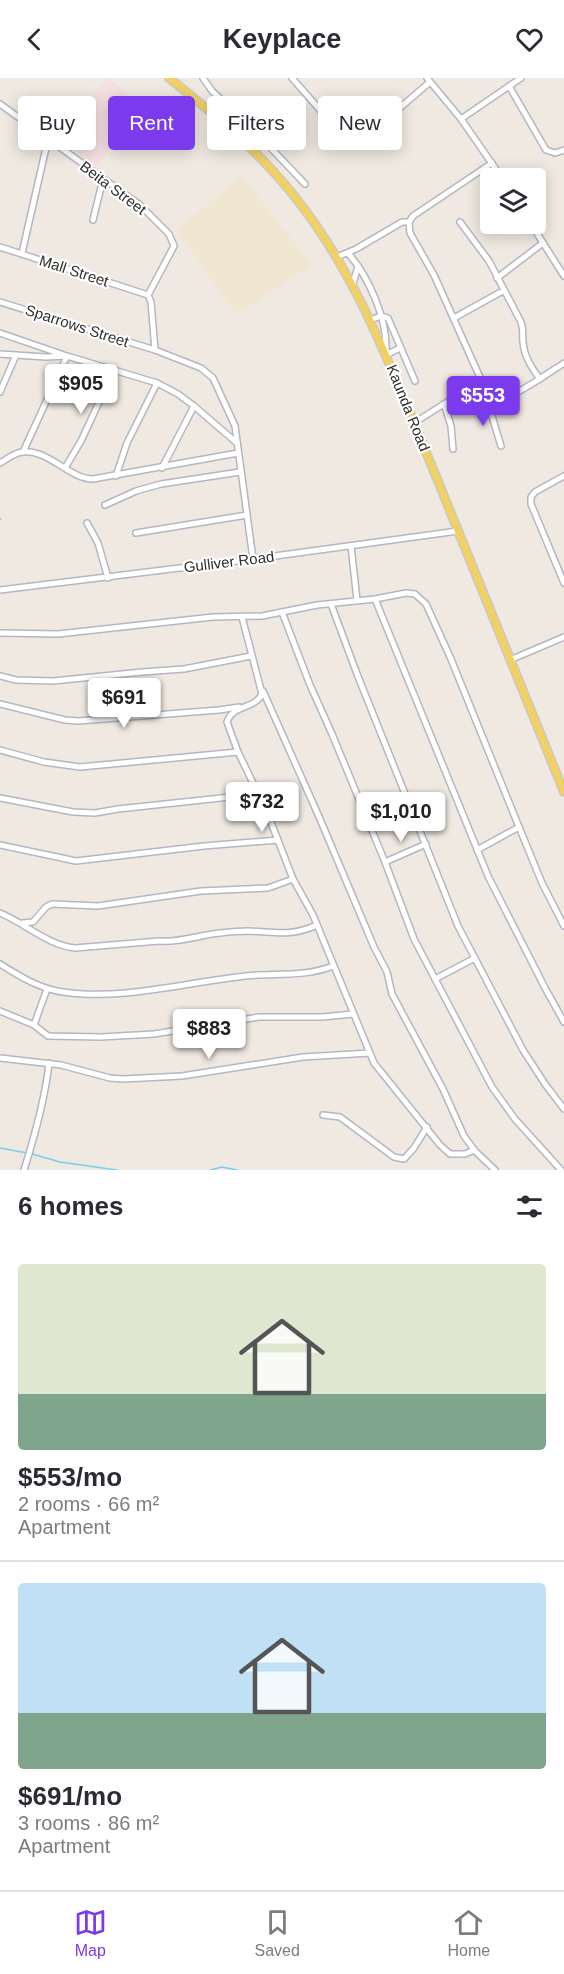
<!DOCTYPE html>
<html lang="en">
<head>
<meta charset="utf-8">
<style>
	body { margin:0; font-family:Arial,sans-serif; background:#f7f7f7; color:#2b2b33; height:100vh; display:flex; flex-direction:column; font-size:22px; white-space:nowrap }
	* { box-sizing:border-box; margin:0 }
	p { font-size:20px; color:#7c7c81 }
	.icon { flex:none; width:33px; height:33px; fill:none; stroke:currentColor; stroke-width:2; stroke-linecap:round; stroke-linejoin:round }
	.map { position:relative; height:1092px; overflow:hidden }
	.side { display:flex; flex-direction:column; background:#fff; flex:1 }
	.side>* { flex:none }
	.banner { position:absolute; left:18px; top:18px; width:528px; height:54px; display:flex; gap:12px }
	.controls { position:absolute; left:480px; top:90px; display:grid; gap:12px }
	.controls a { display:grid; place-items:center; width:66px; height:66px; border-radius:6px; background:#fff; box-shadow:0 3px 15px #0003; font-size:30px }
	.price { position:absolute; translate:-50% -51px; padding:0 14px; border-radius:6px; background:#fff; color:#222; font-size:20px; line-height:39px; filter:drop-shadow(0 2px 3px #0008) }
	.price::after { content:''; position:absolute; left:50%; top:36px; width:18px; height:14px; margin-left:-9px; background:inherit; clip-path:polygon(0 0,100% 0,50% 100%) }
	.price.active { background:#7c3aed; color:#fff }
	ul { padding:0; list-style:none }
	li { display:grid; align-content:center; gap:12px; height:318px; padding:0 18px }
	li+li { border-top:2px solid #e1e1e2 }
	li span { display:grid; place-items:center; height:186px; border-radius:6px; color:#555 }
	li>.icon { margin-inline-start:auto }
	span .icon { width:108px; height:108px; fill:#fffc; stroke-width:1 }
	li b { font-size:26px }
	h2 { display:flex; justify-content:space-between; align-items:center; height:72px; padding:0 18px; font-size:26px }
	.pill { padding:0 21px; border-radius:6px; background:#fff; box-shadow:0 3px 15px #0003; font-size:21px; line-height:54px }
	.pill.active { background:#7c3aed; color:#fff }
	header { display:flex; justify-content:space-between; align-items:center; height:78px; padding:0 18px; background:#fff; font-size:27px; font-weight:600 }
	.menu { display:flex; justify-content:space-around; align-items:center; height:84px; border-top:2px solid #e1e1e2; background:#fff; font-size:16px; color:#7c7c81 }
	.menu a { display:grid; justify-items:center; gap:3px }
	.menu .active { color:#7c3aed }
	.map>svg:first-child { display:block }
	.education { fill:#f0e6d1 }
	.medical { fill:#f5dfe0 }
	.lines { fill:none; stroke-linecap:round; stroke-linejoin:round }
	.stream { stroke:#75cff0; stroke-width:1.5 }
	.minor-casing { stroke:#b4b7c1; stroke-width:8 }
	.major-casing { stroke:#c9c9c9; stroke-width:10 }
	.minor { stroke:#fff; stroke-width:5 }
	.major { stroke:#f2d163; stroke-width:7 }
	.labels { text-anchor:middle; stroke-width:4.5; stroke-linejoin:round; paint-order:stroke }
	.street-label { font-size:15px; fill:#2e2e2e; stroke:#fff }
</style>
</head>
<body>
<header><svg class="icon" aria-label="back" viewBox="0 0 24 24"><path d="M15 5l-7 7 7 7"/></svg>Keyplace<svg class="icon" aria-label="heart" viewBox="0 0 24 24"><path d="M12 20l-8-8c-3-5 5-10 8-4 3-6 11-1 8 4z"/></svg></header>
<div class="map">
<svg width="564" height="1092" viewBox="0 0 564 1092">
	<rect width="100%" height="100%" fill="#efe9e1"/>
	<polygon class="education" points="242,98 312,187 237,237 176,152"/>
	<polygon class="medical" points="109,1 146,29 96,88 51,56"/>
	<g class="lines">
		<g class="stream">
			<polyline points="0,441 1,441"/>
			<polyline points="0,1070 27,1075"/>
			<polyline points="32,1076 60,1084 117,1092"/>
			<polyline points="210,1092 222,1089 237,1092"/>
		</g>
		<defs>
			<g id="minor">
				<polyline points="203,0 212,13 248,46 305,106"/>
				<polyline points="292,0 350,66 354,67 360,64 430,4"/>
				<polyline points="427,0 461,41 502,100"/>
				<polyline points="509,8 546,72 555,75 564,72"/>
				<polyline points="0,26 140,127 169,156 174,168 148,217"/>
				<polyline points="461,41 521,0"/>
				<polyline points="243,62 253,51"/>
				<path d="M492,85L413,138L409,144L410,155L434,197L491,324C509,323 547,296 564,285"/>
				<polyline points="93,142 103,101"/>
				<path d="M460,144L489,183L521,244C524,252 522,256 523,264C524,278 531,289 540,301"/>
				<polyline points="531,146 564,198"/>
				<polyline points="0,169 148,217"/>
				<polyline points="22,175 48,61"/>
				<path d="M348,175C369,199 388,242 386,275"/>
				<polyline points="337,179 356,171 402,144 409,144"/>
				<polyline points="497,200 543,165"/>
				<polyline points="353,206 358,188"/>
				<polyline points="148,217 151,224 155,272"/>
				<polyline points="0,224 155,272 201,290 213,300 235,348 253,481"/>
				<polyline points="454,240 499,215 504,213"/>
				<polyline points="370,242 381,238 388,240 415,303"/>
				<polyline points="0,255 67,278 23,374"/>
				<polyline points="0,276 46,279 67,278 157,305 178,316 194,328 237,365"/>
				<polyline points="386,277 400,270"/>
				<polyline points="0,314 16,277"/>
				<polyline points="493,325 491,335 501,368"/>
				<polyline points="444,326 451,348 453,371"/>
				<polyline points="414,345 480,303"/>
				<path d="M0,385C7,381 14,375 22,374C47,370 69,401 93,401L238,375"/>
				<polyline points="65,390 81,363 114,292"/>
				<polyline points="162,390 194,328"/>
				<polyline points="116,398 127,365 157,305"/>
				<polyline points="564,398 535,414 531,419 531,426 564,505"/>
				<polyline points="105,427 136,413 161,406 240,394"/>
				<polyline points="87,445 98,465 108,500"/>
				<polyline points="136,455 247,437"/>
				<polyline points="351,468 357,522"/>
				<polyline points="0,512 253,481 458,453"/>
				<polyline points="375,521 488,798 545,910 564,944"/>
				<polyline points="331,526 357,596 458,848 523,972 545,1006 564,1031"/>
				<polyline points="282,534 310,607 332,656 385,784 414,861 492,1009 515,1041 561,1092"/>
				<path d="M242,539L262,616C255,631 232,627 227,644L238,674L267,734L293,801L313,837L374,985L440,1067L450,1076H465L474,1072"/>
				<polyline points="0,555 58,556 213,539 262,538 317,527 375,521 406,515 415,516 426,526 451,581 519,749 542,805 564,848"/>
				<polyline points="510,582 564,559"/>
				<polyline points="0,598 16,602 53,603 142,594 184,591 251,578"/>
				<polyline points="263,613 320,741 374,869 387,894 392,916 443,1011 464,1058 475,1073 495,1092"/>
				<polyline points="0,626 65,642 78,643 219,632 239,629"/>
				<polyline points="0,672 44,684 80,689 238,674"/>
				<polyline points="0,720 73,734 95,735 118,731 258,716"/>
				<polyline points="0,767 76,783 204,768 278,762"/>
				<polyline points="477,772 519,749"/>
				<polyline points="385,784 426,766"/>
				<path d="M0,835C25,845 47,867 75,870L159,863C180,865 199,857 220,855C229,854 239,853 248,853C276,854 290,859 317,847"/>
				<polyline points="22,845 33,844 46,829 52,826 98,828 201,813 268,810 293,801"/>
				<path d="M0,886C19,898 40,911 63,914C122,923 187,904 246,898C276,895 305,899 333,888"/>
				<polyline points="435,901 475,880"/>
				<polyline points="0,933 34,947 48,958 101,959 154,956 259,939 322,939 353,936"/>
				<polyline points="34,947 47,911"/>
				<polyline points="0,980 61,987 110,1000 123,1001 182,998 303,979 370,975"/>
				<polyline points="323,1037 340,1039 394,1079 404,1081 414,1070 427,1049"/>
				<path d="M24,1092C35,1057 45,1022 49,985"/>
			</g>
			<path id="major" d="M169,0C213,35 255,70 291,114C358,196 393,295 433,391C477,499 520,606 564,714"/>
		</defs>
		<use href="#minor" class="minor-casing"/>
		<use href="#major" class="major-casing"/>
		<use href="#minor" class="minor"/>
		<use href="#major" class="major"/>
	</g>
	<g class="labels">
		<g class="street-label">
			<text transform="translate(113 110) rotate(37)" y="5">Beita Street</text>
			<text transform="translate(74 193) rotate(18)" y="5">Mall Street</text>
			<text transform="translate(77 248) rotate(18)" y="5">Sparrows Street</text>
			<text transform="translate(408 330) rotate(68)" y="5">Kaunda Road</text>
			<text transform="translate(229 484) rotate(-7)" y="5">Gulliver Road</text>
		</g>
	</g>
</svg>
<div class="controls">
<a><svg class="icon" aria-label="layers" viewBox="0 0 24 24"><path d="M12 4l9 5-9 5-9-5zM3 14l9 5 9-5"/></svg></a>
</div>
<b class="price" style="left:81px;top:337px">$905</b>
<b class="price active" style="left:483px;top:349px">$553</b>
<b class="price" style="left:124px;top:651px">$691</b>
<b class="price" style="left:262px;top:755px">$732</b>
<b class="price" style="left:401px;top:765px">$1,010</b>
<b class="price" style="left:209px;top:982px">$883</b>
<div class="banner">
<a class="pill">Buy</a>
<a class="pill active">Rent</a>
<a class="pill">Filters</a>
<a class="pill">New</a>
</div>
</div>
<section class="side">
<h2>6 homes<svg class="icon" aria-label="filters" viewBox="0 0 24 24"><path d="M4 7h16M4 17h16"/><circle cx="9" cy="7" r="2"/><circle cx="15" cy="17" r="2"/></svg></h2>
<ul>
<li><span style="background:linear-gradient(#dfe7d0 70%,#7fa58c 0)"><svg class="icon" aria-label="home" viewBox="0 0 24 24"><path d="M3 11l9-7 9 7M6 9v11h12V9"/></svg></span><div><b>$553/mo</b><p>2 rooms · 66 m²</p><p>Apartment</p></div></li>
<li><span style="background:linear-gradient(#bfe0f5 70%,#7fa58c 0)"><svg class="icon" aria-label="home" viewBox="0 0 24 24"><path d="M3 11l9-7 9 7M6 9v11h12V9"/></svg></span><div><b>$691/mo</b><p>3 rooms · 86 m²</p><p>Apartment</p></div></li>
</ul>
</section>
<nav class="menu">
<a class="active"><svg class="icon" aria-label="map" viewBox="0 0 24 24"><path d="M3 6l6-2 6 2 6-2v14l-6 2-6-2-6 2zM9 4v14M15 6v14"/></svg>Map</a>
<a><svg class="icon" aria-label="saved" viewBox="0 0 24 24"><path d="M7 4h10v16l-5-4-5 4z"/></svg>Saved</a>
<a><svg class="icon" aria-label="home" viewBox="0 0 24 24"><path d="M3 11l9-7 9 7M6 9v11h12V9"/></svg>Home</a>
</nav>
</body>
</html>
